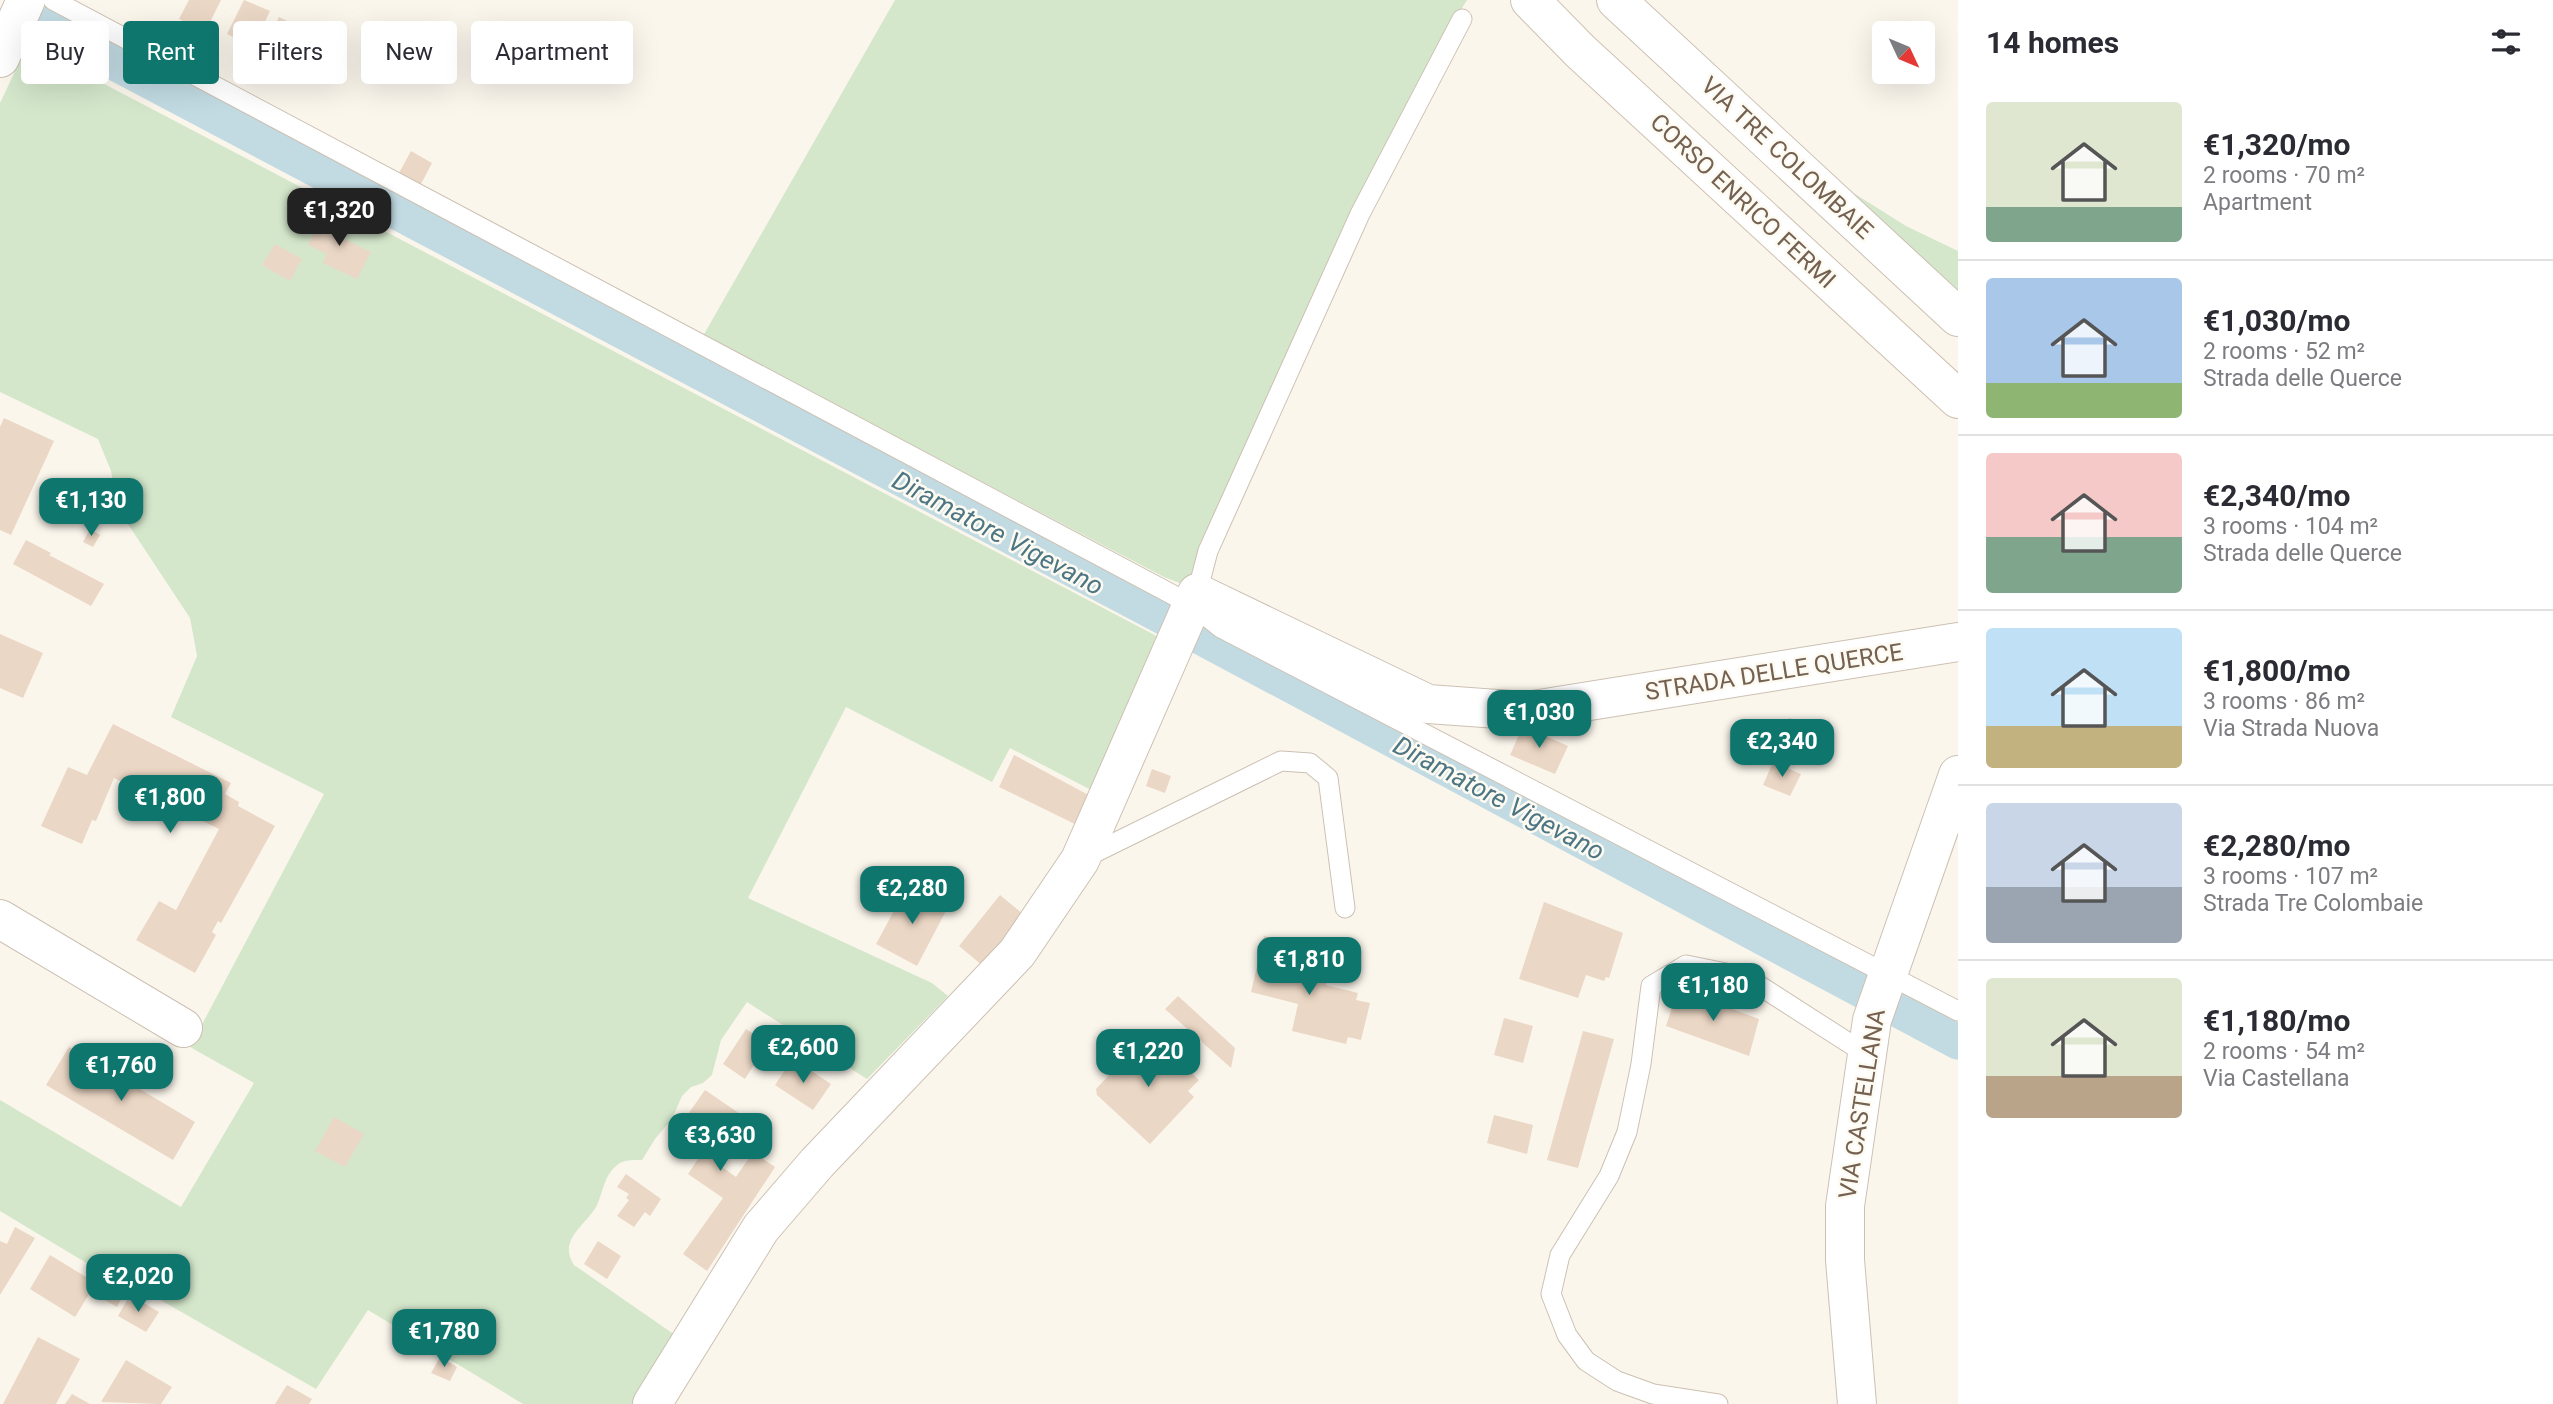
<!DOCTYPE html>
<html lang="en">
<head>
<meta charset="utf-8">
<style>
	body { margin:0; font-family:Roboto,sans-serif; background:#f2f2f3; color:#2b2b33; height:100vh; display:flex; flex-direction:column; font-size:26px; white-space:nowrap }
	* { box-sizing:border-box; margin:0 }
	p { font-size:23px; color:#7c7c81 }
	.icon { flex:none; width:38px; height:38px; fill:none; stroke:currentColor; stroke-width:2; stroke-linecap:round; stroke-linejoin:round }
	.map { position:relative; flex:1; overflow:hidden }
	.side { display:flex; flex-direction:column; background:#fff; width:595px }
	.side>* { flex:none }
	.hud { position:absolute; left:21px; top:21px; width:665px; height:63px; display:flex; gap:14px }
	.needle { width:46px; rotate:134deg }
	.tools { position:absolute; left:1872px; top:21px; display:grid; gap:14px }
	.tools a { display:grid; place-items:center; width:63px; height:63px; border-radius:7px; background:#fff; box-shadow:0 7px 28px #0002; font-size:35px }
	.price { position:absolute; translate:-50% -60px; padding:0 16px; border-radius:14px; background:#0f766e; color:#fff; font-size:23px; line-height:46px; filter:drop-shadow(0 2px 4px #0008) }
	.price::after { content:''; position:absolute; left:50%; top:42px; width:21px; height:16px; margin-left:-10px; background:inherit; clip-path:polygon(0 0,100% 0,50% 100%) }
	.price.current { background:#222; color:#fff }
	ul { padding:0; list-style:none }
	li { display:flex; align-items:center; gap:21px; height:175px; padding:0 28px }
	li+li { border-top:2px solid #e1e1e2 }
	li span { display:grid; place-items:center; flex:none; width:196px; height:140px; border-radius:7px; color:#555 }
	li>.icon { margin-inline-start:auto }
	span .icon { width:84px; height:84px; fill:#fffc; stroke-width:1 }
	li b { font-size:30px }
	h2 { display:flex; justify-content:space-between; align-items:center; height:84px; padding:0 28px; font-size:30px }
	.tag { padding:0 24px; border-radius:7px; background:#fff; box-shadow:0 7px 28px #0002; font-size:24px; line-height:63px }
	.tag.current { background:#0f766e; color:#fff }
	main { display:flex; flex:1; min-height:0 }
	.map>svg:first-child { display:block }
	.green { fill:#d4e7cb }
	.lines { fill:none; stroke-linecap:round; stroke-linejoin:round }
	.canal { stroke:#c2dbe3; stroke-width:35 }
	.building { fill:#ebd7c5 }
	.lane-casing { stroke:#ccc0b3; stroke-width:21 }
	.street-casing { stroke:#ccc0b3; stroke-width:40 }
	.secondary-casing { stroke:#cec1b1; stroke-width:40 }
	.lane { stroke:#fff; stroke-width:19 }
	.street { stroke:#fff; stroke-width:38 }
	.secondary { stroke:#fff; stroke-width:38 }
	.labels { text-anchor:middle; stroke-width:5; stroke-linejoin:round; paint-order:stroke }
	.street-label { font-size:24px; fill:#746151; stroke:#fdfaf2 }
	.water-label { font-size:26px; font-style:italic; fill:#4d7684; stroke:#fdfaf2 }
</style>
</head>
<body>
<main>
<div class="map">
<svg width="1958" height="1404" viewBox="0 0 1958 1404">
	<rect width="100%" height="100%" fill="#fbf6ec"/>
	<g class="green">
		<polygon points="895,0 1467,0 1448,31 1204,543 1187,586 1164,577 703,336"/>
		<path d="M28,44L1166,641L1097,793L1010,748L992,782L846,707L748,898L932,983L948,996L867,1079L747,1002L721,1040L712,1075L703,1083L691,1087L682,1096L672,1119L655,1139L642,1160C633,1160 623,1159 616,1166C604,1176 603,1192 597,1205C587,1225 557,1239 574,1265L675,1335L632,1404H523L368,1310L316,1389L136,1286L133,1291L0,1211V1100L181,1207L254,1083L190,1047L324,794L171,717L197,656L190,618L118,509L111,471L98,439L0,392V103Z"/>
		<polygon points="1844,187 1906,226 1958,251 1958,296"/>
	</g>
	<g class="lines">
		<polyline class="canal" points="39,23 1161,616 1958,1042"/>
	</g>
	<g class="building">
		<polygon points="189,0 221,0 205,32 179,19"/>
		<polygon points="244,0 270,11 253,47 227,34"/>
		<polygon points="279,17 306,30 288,66 262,51"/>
		<polygon points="170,36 198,50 194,65 164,49"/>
		<polygon points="411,151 432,163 421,184 399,173"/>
		<polygon points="322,216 348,229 344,239 371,252 357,279 323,263 327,254 308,245"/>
		<polygon points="275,244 302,259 290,281 262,265"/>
		<polygon points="4,418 54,441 11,535 0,530 0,427"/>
		<polygon points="69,502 80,507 77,514 66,509"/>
		<polygon points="90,529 100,535 93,547 83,542"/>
		<polygon points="26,540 51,553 49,555 104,584 91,606 13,564"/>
		<polygon points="0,634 43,653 23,698 0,688"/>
		<polygon points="1789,718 1818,727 1810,750 1781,740"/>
		<polygon points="113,724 231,783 225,794 239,802 238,806 275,826 221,923 218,921 212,932 216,935 195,973 136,940 159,901 176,910 219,829 114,778 96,821 92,820 82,844 41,826 68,767 87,775"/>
		<polygon points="1523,726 1568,746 1555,774 1510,755"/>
		<polygon points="1014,755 1096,799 1085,829 999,787"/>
		<polygon points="1773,762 1801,774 1790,796 1763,785"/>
		<polygon points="1152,769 1171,776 1165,793 1146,786"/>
		<polygon points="908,885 948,907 917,966 876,944"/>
		<polygon points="1000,895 1024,915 983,966 959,946"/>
		<polygon points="1544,902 1623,933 1609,978 1606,977 1604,981 1586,975 1578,998 1519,979"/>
		<polygon points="1264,936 1293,943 1287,970 1327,980 1326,985 1358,993 1356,1000 1370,1003 1361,1040 1348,1037 1346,1044 1292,1031 1298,1004 1251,992"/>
		<polygon points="1678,989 1759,1019 1749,1056 1666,1026"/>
		<polygon points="1178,996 1235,1048 1231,1068 1165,1009"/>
		<polygon points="1504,1018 1533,1026 1523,1063 1494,1055"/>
		<polygon points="746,1029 768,1043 745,1079 723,1064"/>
		<polygon points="1583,1031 1614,1039 1578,1168 1547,1160"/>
		<polygon points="1152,1036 1199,1080 1188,1091 1194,1097 1150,1144 1097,1095 1096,1089 1145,1037"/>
		<polygon points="69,1047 195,1122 173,1160 46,1085"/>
		<polygon points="791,1061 805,1070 807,1068 831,1084 813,1110 775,1085"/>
		<polygon points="705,1090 749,1120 718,1164 736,1177 753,1152 775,1167 707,1271 683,1254 723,1198 688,1174 702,1153 674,1134"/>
		<polygon points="1494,1115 1533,1125 1527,1154 1487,1143"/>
		<polygon points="334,1117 364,1134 345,1167 315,1151"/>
		<polygon points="626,1174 661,1199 650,1216 645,1212 634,1227 617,1216 629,1200 626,1198 629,1194 617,1187"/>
		<polygon points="15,1227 35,1238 0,1295 0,1241 7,1244"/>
		<polygon points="598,1241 621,1256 607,1279 584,1264"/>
		<polygon points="50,1255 96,1283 75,1317 30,1289"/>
		<polygon points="105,1278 126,1290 117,1307 96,1295"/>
		<polygon points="130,1295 159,1312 146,1332 118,1316"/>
		<polygon points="38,1337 80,1359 56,1404 3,1404"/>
		<polygon points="440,1357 457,1367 450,1381 431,1373"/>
		<polygon points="126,1360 172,1387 161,1404 101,1402"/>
		<polygon points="287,1385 312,1399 309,1404 275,1404"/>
		<polygon points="72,1394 90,1404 65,1404"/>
	</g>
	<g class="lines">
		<defs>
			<g id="lane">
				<polyline points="53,0 1192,605 1221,628 1958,1011"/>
				<polyline points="1197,593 1208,551 1360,214 1462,19"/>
				<polyline points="1084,858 1281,761 1310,763 1328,778 1345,908"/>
				<polyline points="1718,1404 1653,1394 1617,1381 1586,1361 1567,1335 1551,1294 1560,1255 1609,1176 1627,1132 1641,1064 1651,986 1686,965 1746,977 1866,1054"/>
			</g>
			<g id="street">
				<polyline points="1616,0 1958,317"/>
				<polyline points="0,58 26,0"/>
				<polyline points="0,919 183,1028"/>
				<polyline points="652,1404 761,1228 817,1163 1017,953 1080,860 1197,593 1428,704 1527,711 1958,642"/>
				<polyline points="1857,1404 1845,1260 1845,1206 1872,1020 1958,775"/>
			</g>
			<polyline id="secondary" points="1530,0 1580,51 1958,399"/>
		</defs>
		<use href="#lane" class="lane-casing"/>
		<use href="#street" class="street-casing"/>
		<use href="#secondary" class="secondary-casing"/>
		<use href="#lane" class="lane"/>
		<use href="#street" class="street"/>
		<use href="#secondary" class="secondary"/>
	</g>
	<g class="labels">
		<g class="street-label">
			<text transform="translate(1787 158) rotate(43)" y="8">VIA TRE COLOMBAIE</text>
			<text transform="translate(1743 201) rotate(43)" y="8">CORSO ENRICO FERMI</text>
			<text transform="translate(1774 672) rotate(-9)" y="8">STRADA DELLE QUERCE</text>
			<text transform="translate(1862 1104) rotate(-81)" y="8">VIA CASTELLANA</text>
		</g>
		<g class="water-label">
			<text transform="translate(998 533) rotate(28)" y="9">Diramatore Vigevano</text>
			<text transform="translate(1499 798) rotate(28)" y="9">Diramatore Vigevano</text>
		</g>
	</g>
</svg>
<div class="tools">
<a><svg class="needle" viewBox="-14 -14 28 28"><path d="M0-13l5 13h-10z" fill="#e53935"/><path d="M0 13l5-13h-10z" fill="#7c7c81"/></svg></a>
</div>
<b class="price current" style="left:339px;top:248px">€1,320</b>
<b class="price" style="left:91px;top:538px">€1,130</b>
<b class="price" style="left:1539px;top:750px">€1,030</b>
<b class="price" style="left:1782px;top:779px">€2,340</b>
<b class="price" style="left:170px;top:835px">€1,800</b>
<b class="price" style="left:912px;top:926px">€2,280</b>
<b class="price" style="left:1309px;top:997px">€1,810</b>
<b class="price" style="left:1713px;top:1023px">€1,180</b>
<b class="price" style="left:803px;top:1085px">€2,600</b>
<b class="price" style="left:1148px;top:1089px">€1,220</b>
<b class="price" style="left:121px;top:1103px">€1,760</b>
<b class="price" style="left:720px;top:1173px">€3,630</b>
<b class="price" style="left:138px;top:1314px">€2,020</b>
<b class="price" style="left:444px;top:1369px">€1,780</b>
<div class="hud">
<a class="tag">Buy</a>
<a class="tag current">Rent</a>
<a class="tag">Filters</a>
<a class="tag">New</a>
<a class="tag">Apartment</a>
</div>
</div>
<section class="side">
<h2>14 homes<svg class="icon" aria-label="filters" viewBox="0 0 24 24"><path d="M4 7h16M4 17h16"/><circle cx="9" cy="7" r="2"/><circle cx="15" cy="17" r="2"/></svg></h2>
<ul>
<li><span style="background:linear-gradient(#dfe7d0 75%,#7fa58c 0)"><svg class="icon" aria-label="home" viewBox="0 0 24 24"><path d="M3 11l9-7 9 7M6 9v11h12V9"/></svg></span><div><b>€1,320/mo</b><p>2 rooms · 70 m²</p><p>Apartment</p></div></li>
<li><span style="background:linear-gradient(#a9c7e8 75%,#8fb573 0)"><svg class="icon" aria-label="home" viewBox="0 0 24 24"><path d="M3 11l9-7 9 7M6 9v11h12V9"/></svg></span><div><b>€1,030/mo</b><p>2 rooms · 52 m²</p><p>Strada delle Querce</p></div></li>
<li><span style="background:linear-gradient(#f6c9c9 60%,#7fa58c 0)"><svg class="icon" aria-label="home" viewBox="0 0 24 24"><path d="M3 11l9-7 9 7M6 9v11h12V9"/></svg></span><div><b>€2,340/mo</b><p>3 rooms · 104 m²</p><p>Strada delle Querce</p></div></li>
<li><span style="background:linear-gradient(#bfe0f5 70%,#c2b280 0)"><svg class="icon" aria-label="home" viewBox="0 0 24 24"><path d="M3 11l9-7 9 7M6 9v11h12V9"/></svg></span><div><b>€1,800/mo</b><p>3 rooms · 86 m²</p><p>Via Strada Nuova</p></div></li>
<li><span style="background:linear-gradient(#c9d6e8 60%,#9aa5b1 0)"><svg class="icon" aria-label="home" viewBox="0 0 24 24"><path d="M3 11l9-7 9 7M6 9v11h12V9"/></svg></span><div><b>€2,280/mo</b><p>3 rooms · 107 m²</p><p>Strada Tre Colombaie</p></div></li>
<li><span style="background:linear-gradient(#dfe7d0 70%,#b9a48a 0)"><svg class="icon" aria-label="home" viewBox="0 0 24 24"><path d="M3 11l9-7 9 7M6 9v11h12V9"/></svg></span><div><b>€1,180/mo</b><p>2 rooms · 54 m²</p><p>Via Castellana</p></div></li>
</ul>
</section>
</main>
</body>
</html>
